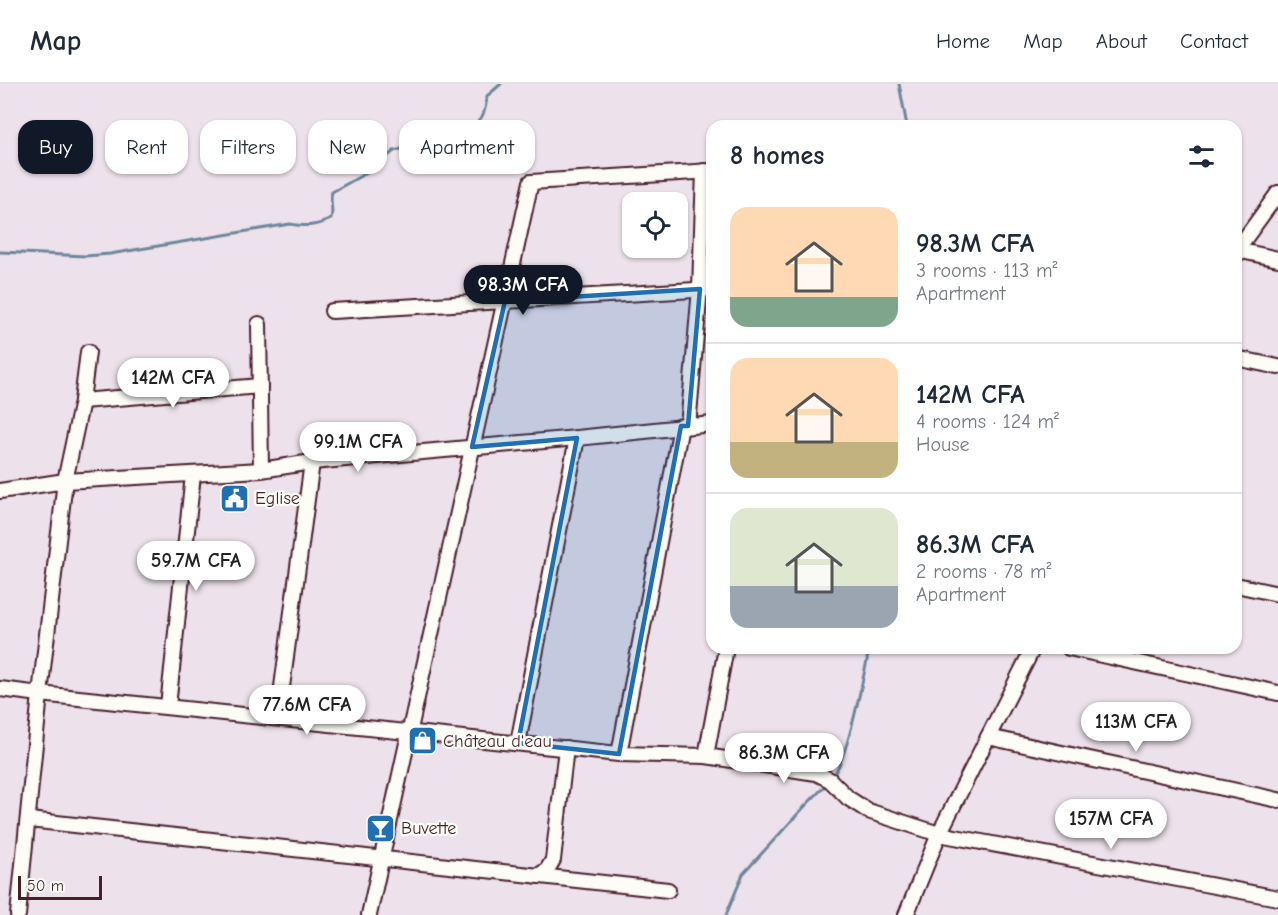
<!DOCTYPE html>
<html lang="en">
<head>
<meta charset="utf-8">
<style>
	body { margin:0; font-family:"Comic Neue",sans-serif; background:#f6f6f7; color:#1f2937; height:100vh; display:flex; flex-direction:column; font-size:22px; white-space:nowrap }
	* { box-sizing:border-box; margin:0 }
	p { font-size:20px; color:#747a83 }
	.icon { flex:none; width:33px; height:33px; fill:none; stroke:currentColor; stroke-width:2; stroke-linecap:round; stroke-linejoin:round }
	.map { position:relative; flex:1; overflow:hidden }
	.drawer { position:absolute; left:706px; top:36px; width:536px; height:534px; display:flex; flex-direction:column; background:#fff; border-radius:18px; box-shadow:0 2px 4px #0004 }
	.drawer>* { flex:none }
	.guide { position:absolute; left:18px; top:36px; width:570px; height:54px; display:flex; gap:12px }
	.fabs { position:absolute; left:622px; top:108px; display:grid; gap:12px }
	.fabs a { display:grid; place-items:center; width:66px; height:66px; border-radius:12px; background:#fff; box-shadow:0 2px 4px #0004; font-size:30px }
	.scale { position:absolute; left:18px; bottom:15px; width:84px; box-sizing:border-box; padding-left:6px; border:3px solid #4a1f2b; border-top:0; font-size:16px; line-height:21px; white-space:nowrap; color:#4a1f2b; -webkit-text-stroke:4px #fdfcf7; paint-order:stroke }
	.price { position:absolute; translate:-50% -51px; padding:0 14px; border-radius:21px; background:#fff; color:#222; font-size:20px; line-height:39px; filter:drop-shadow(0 2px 3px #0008) }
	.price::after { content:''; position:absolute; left:50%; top:36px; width:18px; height:14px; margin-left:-9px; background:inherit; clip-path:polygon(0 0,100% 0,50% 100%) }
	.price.on { background:#111827; color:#fff }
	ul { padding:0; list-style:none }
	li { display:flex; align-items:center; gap:18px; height:150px; padding:0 24px }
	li+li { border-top:2px solid #e0e1e3 }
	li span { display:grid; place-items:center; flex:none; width:168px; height:120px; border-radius:18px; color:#555 }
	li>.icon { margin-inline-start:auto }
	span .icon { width:72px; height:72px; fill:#fffc; stroke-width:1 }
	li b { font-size:26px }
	h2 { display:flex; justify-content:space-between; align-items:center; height:72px; padding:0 24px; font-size:26px }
	.pill { padding:0 21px; border-radius:18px; background:#fff; box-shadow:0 2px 4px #0004; font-size:21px; line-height:54px }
	.pill.on { background:#111827; color:#fff }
	header { display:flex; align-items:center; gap:36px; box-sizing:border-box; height:84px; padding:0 30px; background:#fff; border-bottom:2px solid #e0e1e3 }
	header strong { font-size:28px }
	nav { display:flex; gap:33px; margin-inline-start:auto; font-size:21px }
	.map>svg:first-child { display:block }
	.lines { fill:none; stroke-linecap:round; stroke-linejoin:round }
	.stream { stroke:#6e869c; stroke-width:3 }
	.minor-casing { stroke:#4a1f2b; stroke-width:18 }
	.minor { stroke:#fdfcf7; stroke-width:14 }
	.marked { fill:#1f6fb2; fill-opacity:0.2; stroke:#1f6fb2; stroke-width:4.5; stroke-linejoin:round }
	.labels { text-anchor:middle; stroke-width:4.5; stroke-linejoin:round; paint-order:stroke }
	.poi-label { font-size:18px; fill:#4a1f2b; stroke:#fdfcf7; text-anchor:start }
</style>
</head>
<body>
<header>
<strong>Map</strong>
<nav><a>Home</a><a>Map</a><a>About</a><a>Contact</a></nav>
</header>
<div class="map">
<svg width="1278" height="831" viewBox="0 0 1278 831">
	<rect width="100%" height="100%" fill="#ede2eb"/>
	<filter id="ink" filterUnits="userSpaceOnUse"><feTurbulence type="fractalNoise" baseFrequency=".0167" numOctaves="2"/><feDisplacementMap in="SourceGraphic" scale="12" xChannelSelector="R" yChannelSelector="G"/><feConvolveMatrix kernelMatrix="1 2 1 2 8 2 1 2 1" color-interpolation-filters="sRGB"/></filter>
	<g filter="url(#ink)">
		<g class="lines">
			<g class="stream">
				<polyline points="899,0 907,42"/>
				<path d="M0,168L86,172L110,170L290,140C306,143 317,142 331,135C334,125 329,118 332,108L368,88L394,67L469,46C482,37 486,27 487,12L501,0"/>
				<path d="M832,694C848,672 860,606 867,577L868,564"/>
				<polyline points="726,831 743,790 806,721 828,699"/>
			</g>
			<defs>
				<g id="minor">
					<polyline points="1237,166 1278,175"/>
					<polyline points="1236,167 1278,109"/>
					<polyline points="332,227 712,205"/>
					<polyline points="259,240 261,386"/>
					<polyline points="1236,274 1278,283"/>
					<polyline points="82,317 260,302"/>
					<polyline points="688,342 700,205 704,87"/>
					<polyline points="0,407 65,397 261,386 312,378 577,354 712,340"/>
					<polyline points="1236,501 1278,510"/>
					<polyline points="1069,564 1278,609"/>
					<polyline points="0,605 40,610 619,670 706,672 816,689 830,696 848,714 868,727 939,750 1278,814"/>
					<polyline points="168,622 193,391"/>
					<polyline points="278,633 312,378"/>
					<polyline points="988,653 1278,716"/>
					<polyline points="518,659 577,354"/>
					<polyline points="619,670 681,342"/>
					<polyline points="706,672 726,564"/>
					<polyline points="29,736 668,806"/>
					<polyline points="538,792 547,786 553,776 566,664"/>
					<polyline points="18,831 40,610 65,397 82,317 88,268"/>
					<polyline points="369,831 531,98 712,87"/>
					<polyline points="906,831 939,750 1033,564"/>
				</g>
			</defs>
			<use href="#minor" class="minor-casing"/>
			<use href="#minor" class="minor"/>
		</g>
	</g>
	<path class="marked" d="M700,205L688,342H681L619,670L518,659L577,354L472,363L505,217Z"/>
	<defs>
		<symbol id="civic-square" viewBox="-11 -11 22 22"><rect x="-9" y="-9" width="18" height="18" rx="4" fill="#1f6fb2" stroke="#fdfcf7"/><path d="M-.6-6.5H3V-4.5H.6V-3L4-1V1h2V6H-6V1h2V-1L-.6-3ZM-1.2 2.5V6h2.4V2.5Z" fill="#fff"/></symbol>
		<symbol id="shop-square" viewBox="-11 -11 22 22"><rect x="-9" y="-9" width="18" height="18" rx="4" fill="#1f6fb2" stroke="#fdfcf7"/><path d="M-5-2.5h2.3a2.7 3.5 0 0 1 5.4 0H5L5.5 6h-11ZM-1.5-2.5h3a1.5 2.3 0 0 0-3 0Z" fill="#fff"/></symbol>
		<symbol id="bar-square" viewBox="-11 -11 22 22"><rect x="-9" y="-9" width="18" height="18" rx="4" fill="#1f6fb2" stroke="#fdfcf7"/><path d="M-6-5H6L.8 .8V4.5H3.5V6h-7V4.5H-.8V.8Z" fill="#fff"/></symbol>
	</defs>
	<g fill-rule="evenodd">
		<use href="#civic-square" x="218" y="398" width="33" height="33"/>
		<use href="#shop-square" x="406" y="640" width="33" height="33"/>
		<use href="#bar-square" x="364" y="728" width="33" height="33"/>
	</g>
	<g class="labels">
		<g class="poi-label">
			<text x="255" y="420">Eglise</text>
			<text x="443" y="663">Château d'eau</text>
			<text x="401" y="750">Buvette</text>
		</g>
	</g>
</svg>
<div class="fabs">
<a><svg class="icon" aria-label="locate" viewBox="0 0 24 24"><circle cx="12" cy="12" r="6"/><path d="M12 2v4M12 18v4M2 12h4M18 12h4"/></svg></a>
</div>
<div class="scale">50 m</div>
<b class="price on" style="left:523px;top:232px">98.3M CFA</b>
<b class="price" style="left:173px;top:325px">142M CFA</b>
<b class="price" style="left:358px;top:389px">99.1M CFA</b>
<b class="price" style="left:196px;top:508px">59.7M CFA</b>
<b class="price" style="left:307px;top:652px">77.6M CFA</b>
<b class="price" style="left:1136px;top:669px">113M CFA</b>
<b class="price" style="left:784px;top:700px">86.3M CFA</b>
<b class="price" style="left:1111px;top:766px">157M CFA</b>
<div class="guide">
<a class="pill on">Buy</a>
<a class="pill">Rent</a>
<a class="pill">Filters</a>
<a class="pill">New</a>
<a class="pill">Apartment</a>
</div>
<section class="drawer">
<h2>8 homes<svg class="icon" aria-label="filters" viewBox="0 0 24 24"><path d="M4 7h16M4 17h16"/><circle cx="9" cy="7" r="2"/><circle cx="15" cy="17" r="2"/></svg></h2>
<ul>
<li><span style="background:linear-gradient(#ffd9b3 75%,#7fa58c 0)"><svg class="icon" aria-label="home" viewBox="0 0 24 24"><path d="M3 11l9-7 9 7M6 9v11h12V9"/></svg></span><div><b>98.3M CFA</b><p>3 rooms · 113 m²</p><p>Apartment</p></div></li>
<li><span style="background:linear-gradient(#ffd9b3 70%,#c2b280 0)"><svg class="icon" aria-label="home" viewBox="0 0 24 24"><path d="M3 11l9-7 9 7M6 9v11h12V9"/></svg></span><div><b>142M CFA</b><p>4 rooms · 124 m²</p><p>House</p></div></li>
<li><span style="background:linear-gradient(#dfe7d0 65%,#9aa5b1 0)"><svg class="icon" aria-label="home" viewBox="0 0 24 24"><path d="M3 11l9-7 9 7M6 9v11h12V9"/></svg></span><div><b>86.3M CFA</b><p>2 rooms · 78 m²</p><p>Apartment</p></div></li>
</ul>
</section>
</div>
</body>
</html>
